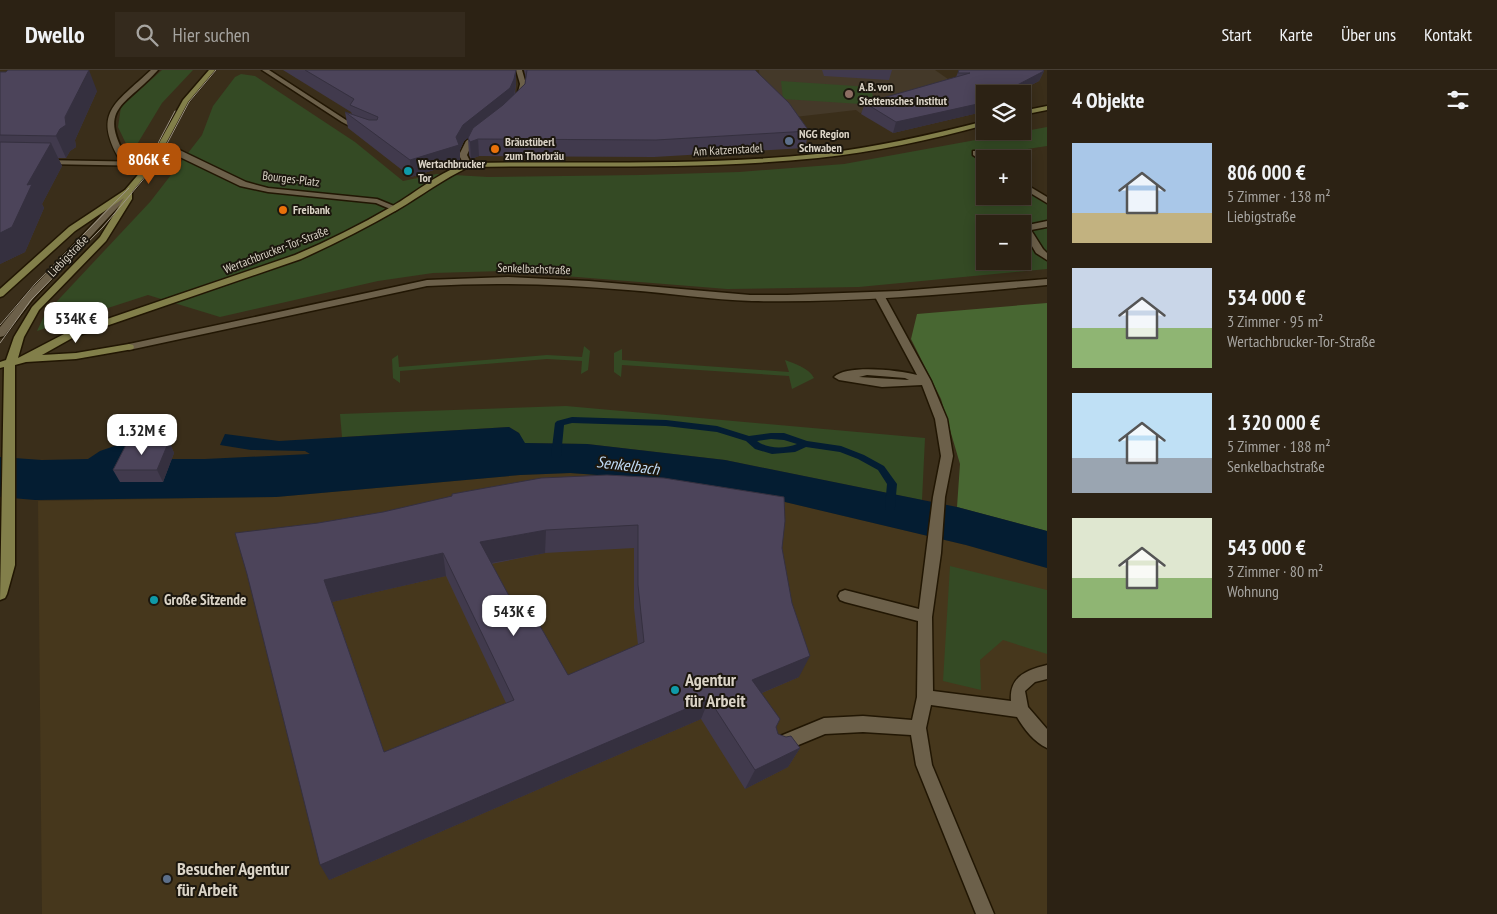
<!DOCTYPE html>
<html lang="de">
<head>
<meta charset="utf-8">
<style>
	body { margin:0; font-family:"PT Sans Narrow",sans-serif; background:#342a1d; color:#f1f3f6; height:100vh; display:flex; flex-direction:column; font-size:19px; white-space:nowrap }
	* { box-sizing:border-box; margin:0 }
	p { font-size:16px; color:#a6a4a0 }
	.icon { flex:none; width:28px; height:28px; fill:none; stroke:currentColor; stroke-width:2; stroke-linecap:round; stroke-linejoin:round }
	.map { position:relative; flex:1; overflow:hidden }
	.drawer { display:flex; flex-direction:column; background:#2c2214; width:450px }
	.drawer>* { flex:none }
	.buttons { position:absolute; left:976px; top:15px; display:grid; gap:10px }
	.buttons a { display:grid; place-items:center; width:55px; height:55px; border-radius:0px; background:#2c2214; box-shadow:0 2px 12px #0003,0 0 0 1px #483f34; font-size:25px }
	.price { position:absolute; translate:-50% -42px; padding:0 11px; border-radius:10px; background:#fff; color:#222; font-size:16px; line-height:32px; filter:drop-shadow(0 1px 2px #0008) }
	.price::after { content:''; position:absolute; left:50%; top:30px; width:15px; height:11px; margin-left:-8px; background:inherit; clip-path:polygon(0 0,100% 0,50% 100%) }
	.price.active { background:#b45309; color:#fff }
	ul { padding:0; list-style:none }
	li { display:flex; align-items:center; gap:15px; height:125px; padding:0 25px }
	li span { display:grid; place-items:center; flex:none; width:140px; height:100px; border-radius:0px; color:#555 }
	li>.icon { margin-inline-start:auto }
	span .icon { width:60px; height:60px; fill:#fffc; stroke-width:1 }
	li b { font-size:21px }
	h2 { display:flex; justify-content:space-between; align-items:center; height:60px; padding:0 25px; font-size:21px }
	header { display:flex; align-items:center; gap:30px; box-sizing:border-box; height:70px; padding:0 25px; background:#2c2214; border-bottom:1px solid #483f34 }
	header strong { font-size:24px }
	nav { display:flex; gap:28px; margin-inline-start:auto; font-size:18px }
	.search { width:350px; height:45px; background:#342a1d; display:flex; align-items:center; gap:12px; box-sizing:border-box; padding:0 18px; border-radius:0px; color:#a6a4a0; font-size:19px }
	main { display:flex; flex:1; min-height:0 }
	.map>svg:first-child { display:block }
	.built { fill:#46371c }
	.education { fill:#443929 }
	.green { fill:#344a24; fill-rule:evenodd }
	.forest { fill:#486732 }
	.water { fill:#041d32 }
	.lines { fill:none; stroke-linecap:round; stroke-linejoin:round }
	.stream { fill:#041d32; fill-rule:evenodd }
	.lane-casing { stroke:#211603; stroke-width:3 }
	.street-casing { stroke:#211603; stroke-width:3 }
	.secondary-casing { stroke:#211603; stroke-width:3 }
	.lane { fill:#6c604a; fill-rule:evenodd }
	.street { fill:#6c604a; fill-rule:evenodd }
	.secondary { fill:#827f4a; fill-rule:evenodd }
	.tram { stroke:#9e9586; stroke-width:1 }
	.wall { fill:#413a4d; fill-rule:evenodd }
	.shaded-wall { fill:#35303f }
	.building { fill:#4c445a; stroke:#35303f; fill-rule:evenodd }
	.education-dot { fill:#8d6e63; stroke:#1c170e; stroke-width:2 }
	.service-dot { fill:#5c6f8a; stroke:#1c170e; stroke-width:2 }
	.food-dot { fill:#e8710a; stroke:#1c170e; stroke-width:2 }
	.culture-dot { fill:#0f9aa8; stroke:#1c170e; stroke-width:2 }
	.labels { text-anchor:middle; stroke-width:4; stroke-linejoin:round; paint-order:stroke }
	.far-poi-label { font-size:12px; font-weight:bold; fill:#dbd4c7; stroke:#1c170e; text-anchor:start }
	.far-street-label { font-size:12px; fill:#dbd4c7; stroke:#1c170e }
	.poi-label { font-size:15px; font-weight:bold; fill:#dbd4c7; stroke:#1c170e; text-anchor:start }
	.water-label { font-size:16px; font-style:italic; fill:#c0dbf5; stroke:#1c170e }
	.near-poi-label { font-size:18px; font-weight:bold; fill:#dbd4c7; stroke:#1c170e; text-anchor:start }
</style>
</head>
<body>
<header>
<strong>Dwello</strong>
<div class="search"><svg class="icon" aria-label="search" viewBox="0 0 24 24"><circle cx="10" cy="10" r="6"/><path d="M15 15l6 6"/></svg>Hier suchen</div>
<nav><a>Start</a><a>Karte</a><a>Über uns</a><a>Kontakt</a></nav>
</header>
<main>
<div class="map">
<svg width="1047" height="844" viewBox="0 0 1047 844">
	<rect width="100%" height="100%" fill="#3a2e1a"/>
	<polygon class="built" points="570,403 640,408 747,423 966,475 1047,498 1047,844 42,844 38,431 276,427 520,405"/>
	<polygon class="education" points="759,0 935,0 958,16 860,43 856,40 786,48 760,13"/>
	<g class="green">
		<polygon points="162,0 193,0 162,33 133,81 130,82 118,57 121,37"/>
		<path d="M241,4L255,6L355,72L403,111L437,104L488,107L641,105L739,102L844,94L1047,57V76L974,87L985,94V126H1022L1023,118L1047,133V199L859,217L727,219L503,201L433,203L378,211L220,247L148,225L37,261L45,244L150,132L202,65L213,36L235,7ZM985,154H1022V191H985Z"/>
		<polygon points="781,11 870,17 876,35 783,29"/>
		<polygon points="584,276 590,281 588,300 581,304 582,291 547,289 400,301 400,313 393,308 392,289 398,285 399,297 547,285 582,287"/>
		<path d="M622,279V290L789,302L785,290C795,294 809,298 814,308L792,319L789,306L622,295L621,307L614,302V283Z"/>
		<polygon points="566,336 925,368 922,430 725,390 587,374 524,373 519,363 509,357 342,367 340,344"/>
		<polygon points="950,496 1047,520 1047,584 1003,570 980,590 981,620 943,611"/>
	</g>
	<polygon class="forest" points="1047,233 1047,461 957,437 960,394 941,329 911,269 917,244"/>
	<polygon class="water" points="509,357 519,363 525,373 587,374 725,390 957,437 1047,461 1047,498 966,475 747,423 640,408 570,403 520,405 276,427 35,430 0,427 0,387 42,390 88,389 100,381 132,370 135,377 129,389 205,389 310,384 305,381 251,380 220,375 225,364 279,371"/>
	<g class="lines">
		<path class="stream" d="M572,347L666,350L717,356L749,366L771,363H784L807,371L841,376L864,385L884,396L897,414L895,437L894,440H886L885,437L887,414L878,400L858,389L840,382L806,377L795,382L772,384L755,379L746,371L717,362L666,356L572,353L564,355L561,386L559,388H553L551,386L555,353L557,351ZM771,369L784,370L797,374C785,379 767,379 757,371Z"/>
		<defs>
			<g id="lane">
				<path d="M151,0H158C125,37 95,37 130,93L123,95C90,43 115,34 151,0Z"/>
				<polygon points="973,81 979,81 989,89 982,91 973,85"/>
				<polygon points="1022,112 1047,127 1047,133 1022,118"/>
				<polygon points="125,120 132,122 33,229 4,266 0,267 0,257 26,225"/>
				<polygon points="1047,151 1047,157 1031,160 1043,179 1047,183 1047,190 1036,183 1022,159 1023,156"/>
				<path d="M879,222L884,225L931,311L947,349L953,386L945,427L941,483L932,547L933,621L1011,631C1009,607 1026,600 1047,595V609L1035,612L1025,621L1028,637L1047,659V678C1034,672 1024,659 1017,647L931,635L926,658L932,695L994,844H976L916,695L911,665L863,662L825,664L779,683L773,681L771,675L773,669L824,648L863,646L912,650L917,627L918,551L845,532L840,530L838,526L840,522L845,520L919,539L933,427L941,386L935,349L922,315L882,317L839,310L834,307C846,294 900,300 917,305L874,225ZM867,305L905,308L909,310L859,307Z"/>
			</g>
			<g id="street">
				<polygon points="262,0 269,0 346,50 366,59 359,61 342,52"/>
				<polygon points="516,0 522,0 526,14 522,30 519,32 516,30 520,14"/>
				<polygon points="478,62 485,64 472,74 467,85 472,95 465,97 459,85 466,71"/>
				<polygon points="159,73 165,73 246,112 268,118 377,129 399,138 395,141 376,133 268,122 240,116 159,77"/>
				<polygon points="42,90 151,92 155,94 151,96 45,94 41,92"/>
				<path d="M508,207L589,211L750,225H787L899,221L1047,209V215C949,224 850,233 752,231C711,230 669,223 628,220C560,214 494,212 427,216L129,280L124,277L129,274L427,210Z"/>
			</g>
			<g id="secondary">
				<path d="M209,0H215L188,32L155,94L132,122V129L106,171L39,240L24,267L18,288L66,263L295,185C328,171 360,155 391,137C417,122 440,101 468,93C584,91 701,96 817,84C874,78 930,65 985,51V55C930,70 874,82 818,88C702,100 585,95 469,97C443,109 421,126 397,140C366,158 334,174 301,189L74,267L42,285L76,283L129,274L133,275L134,277L133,279L76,289L26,292L15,295V495L7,524L5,528L0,530L4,297L0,298V292L6,290L14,267L32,237L100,167L124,128L75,161L3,226L0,227V219L69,157L125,120L148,93L183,30Z"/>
				<polygon points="1047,36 1047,40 1022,45 1022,41"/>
			</g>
		</defs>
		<use href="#lane" class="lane-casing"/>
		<use href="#street" class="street-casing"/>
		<use href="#secondary" class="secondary-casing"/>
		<use href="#lane" class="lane"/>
		<use href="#street" class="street"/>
		<use href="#secondary" class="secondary"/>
		<g class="tram">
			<polyline points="147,94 175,41"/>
			<polyline points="0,255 35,214 129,118"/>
			<polyline points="0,273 31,230 103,157 147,105 161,85 189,32 216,0"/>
		</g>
	</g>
	<g class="wall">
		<polygon points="283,0 516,0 516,14 515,24 525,14 526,8 524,0 755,0 809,61 805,78 654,87 479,86 471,89 469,85 468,68 464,71 460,80 460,92 411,107 348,58 345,42 352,44 351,42"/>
		<polygon points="822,0 892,0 889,10 824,6"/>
		<polygon points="959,0 1044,1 1039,11 1014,24 985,24 978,43 893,63 861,44 865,33 956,7"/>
		<polygon points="0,2 97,21 75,70 76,77 70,81 66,88 58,88 62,96 42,134 44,138 25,182 0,194"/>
		<polygon points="169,371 174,383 163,412 120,412 113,400"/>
		<path d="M452,424L782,478L799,607L762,623L776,657L778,664L800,678L788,697L745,719L701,649L329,810L318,453L383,442L452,427ZM634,478V538L638,575L568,605L515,537L491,494L545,483ZM446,506L506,633L384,682L332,532Z"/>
	</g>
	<g class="shaded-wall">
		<polygon points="89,0 97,21 75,70 76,77 70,81 66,88 56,66"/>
		<polygon points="516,0 516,14 514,25 510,34 464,71 460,80 460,92 411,107 410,90 456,67 463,55"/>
		<polygon points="1044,1 1039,11 1014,24 1000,24"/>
		<polygon points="985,31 985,39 978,43 893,63 896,52"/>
		<polygon points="478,69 479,86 471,89 470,72"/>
		<polygon points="51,73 62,96 42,134 44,138 25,182 0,194 0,163"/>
		<polygon points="169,371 174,383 163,412 157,400"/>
		<polygon points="546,460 545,483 481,495 480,472"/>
		<polygon points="443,483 446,506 332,532 324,510"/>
		<polygon points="810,586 799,607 743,631 752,610"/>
		<polygon points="709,629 701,649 329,810 320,795"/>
		<polygon points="800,678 788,697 745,719 755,700"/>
	</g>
	<g class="building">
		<polygon points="8,0 89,0 65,47 66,55 60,59 56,66 0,65 0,2 6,2"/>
		<polygon points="305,0 516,0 514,9 510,18 463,55 456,67 459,75 410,90 345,42 369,50 377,50 378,47 350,35 354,29"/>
		<polygon points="527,0 755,0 789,33 809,61 656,70 478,69 470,72 468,68 473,58 503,35 525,14"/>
		<polygon points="959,0 1043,0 1044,1 1000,24 985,24 985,31 982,33 896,52 865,33 970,3 958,3"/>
		<polygon points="0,72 51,73 27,115 32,114 12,157 0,163"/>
		<polygon points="128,371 169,371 157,400 113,400"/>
		<path d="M607,405L664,408L784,427L785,451L782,478L792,533L810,586L752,610L780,649L776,657L778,664L786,667L791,666L800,678L755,700L709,629L320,795L247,504L235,463L318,453L383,442L452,426V424L541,408ZM638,455V515L644,572L568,605L527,533L515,537L480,472L546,460ZM443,483L514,630L384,682L324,510Z"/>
	</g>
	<circle class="education-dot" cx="849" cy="24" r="5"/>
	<g class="service-dot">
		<circle cx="789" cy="71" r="5"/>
		<circle cx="167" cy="809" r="5"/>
	</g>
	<g class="food-dot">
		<circle cx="495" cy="79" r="5"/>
		<circle cx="283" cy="140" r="5"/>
	</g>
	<g class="culture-dot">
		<circle cx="408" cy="101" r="5"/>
		<circle cx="154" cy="530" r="5"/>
		<circle cx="675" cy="620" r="5"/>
	</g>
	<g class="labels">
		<g class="far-poi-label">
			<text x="859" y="21">A.B. von<tspan x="859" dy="14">Stettensches Institut</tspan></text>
			<text x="799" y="68">NGG Region<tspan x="799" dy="14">Schwaben</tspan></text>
			<text x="505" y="76">Bräustüberl<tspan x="505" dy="14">zum Thorbräu</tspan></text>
			<text x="418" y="98">Wertachbrucker<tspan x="418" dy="14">Tor</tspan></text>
			<text x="293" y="144">Freibank</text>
		</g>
		<g class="far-street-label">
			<text transform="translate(728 80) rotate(-3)" y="4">Am Katzenstadel</text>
			<text transform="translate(291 109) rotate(7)" y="4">Bourges-Platz</text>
			<text transform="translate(276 180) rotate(-21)" y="4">Wertachbrucker-Tor-Straße</text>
			<text transform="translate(68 186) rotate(-46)" y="4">Liebigstraße</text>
			<text transform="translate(534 199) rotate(2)" y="4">Senkelbachstraße</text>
		</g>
		<g class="poi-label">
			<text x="164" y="535">Große Sitzende</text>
		</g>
		<g class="water-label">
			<text transform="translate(628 395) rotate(7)" y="6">Senkelbach</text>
		</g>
		<g class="near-poi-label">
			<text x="685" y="616">Agentur<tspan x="685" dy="21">für Arbeit</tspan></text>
			<text x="177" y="805">Besucher Agentur<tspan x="177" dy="21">für Arbeit</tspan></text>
		</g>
	</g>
</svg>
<div class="buttons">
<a><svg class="icon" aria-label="layers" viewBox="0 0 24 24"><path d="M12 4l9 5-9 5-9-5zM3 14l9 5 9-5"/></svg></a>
<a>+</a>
<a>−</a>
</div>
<b class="price active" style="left:149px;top:115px">806K €</b>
<b class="price" style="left:76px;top:274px">534K €</b>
<b class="price" style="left:142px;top:386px">1.32M €</b>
<b class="price" style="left:514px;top:567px">543K €</b>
</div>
<section class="drawer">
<h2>4 Objekte<svg class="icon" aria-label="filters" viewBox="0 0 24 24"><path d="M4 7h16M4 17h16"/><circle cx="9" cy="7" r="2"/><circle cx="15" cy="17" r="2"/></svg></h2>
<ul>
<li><span style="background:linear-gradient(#a9c7e8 70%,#c2b280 0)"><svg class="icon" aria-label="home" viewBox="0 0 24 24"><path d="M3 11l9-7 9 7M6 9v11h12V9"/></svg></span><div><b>806 000 €</b><p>5 Zimmer · 138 m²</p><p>Liebigstraße</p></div></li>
<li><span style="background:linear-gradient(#c9d6e8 60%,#8fb573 0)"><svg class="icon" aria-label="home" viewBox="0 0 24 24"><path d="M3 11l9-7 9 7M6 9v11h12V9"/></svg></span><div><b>534 000 €</b><p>3 Zimmer · 95 m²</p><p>Wertachbrucker-Tor-Straße</p></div></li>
<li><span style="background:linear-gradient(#bfe0f5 65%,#9aa5b1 0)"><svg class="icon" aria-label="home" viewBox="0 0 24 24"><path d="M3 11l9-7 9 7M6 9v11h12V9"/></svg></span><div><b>1 320 000 €</b><p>5 Zimmer · 188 m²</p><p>Senkelbachstraße</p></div></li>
<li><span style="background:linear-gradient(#dfe7d0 60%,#8fb573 0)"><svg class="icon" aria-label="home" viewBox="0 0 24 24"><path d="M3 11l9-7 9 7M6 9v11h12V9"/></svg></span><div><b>543 000 €</b><p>3 Zimmer · 80 m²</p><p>Wohnung</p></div></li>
</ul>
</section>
</main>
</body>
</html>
